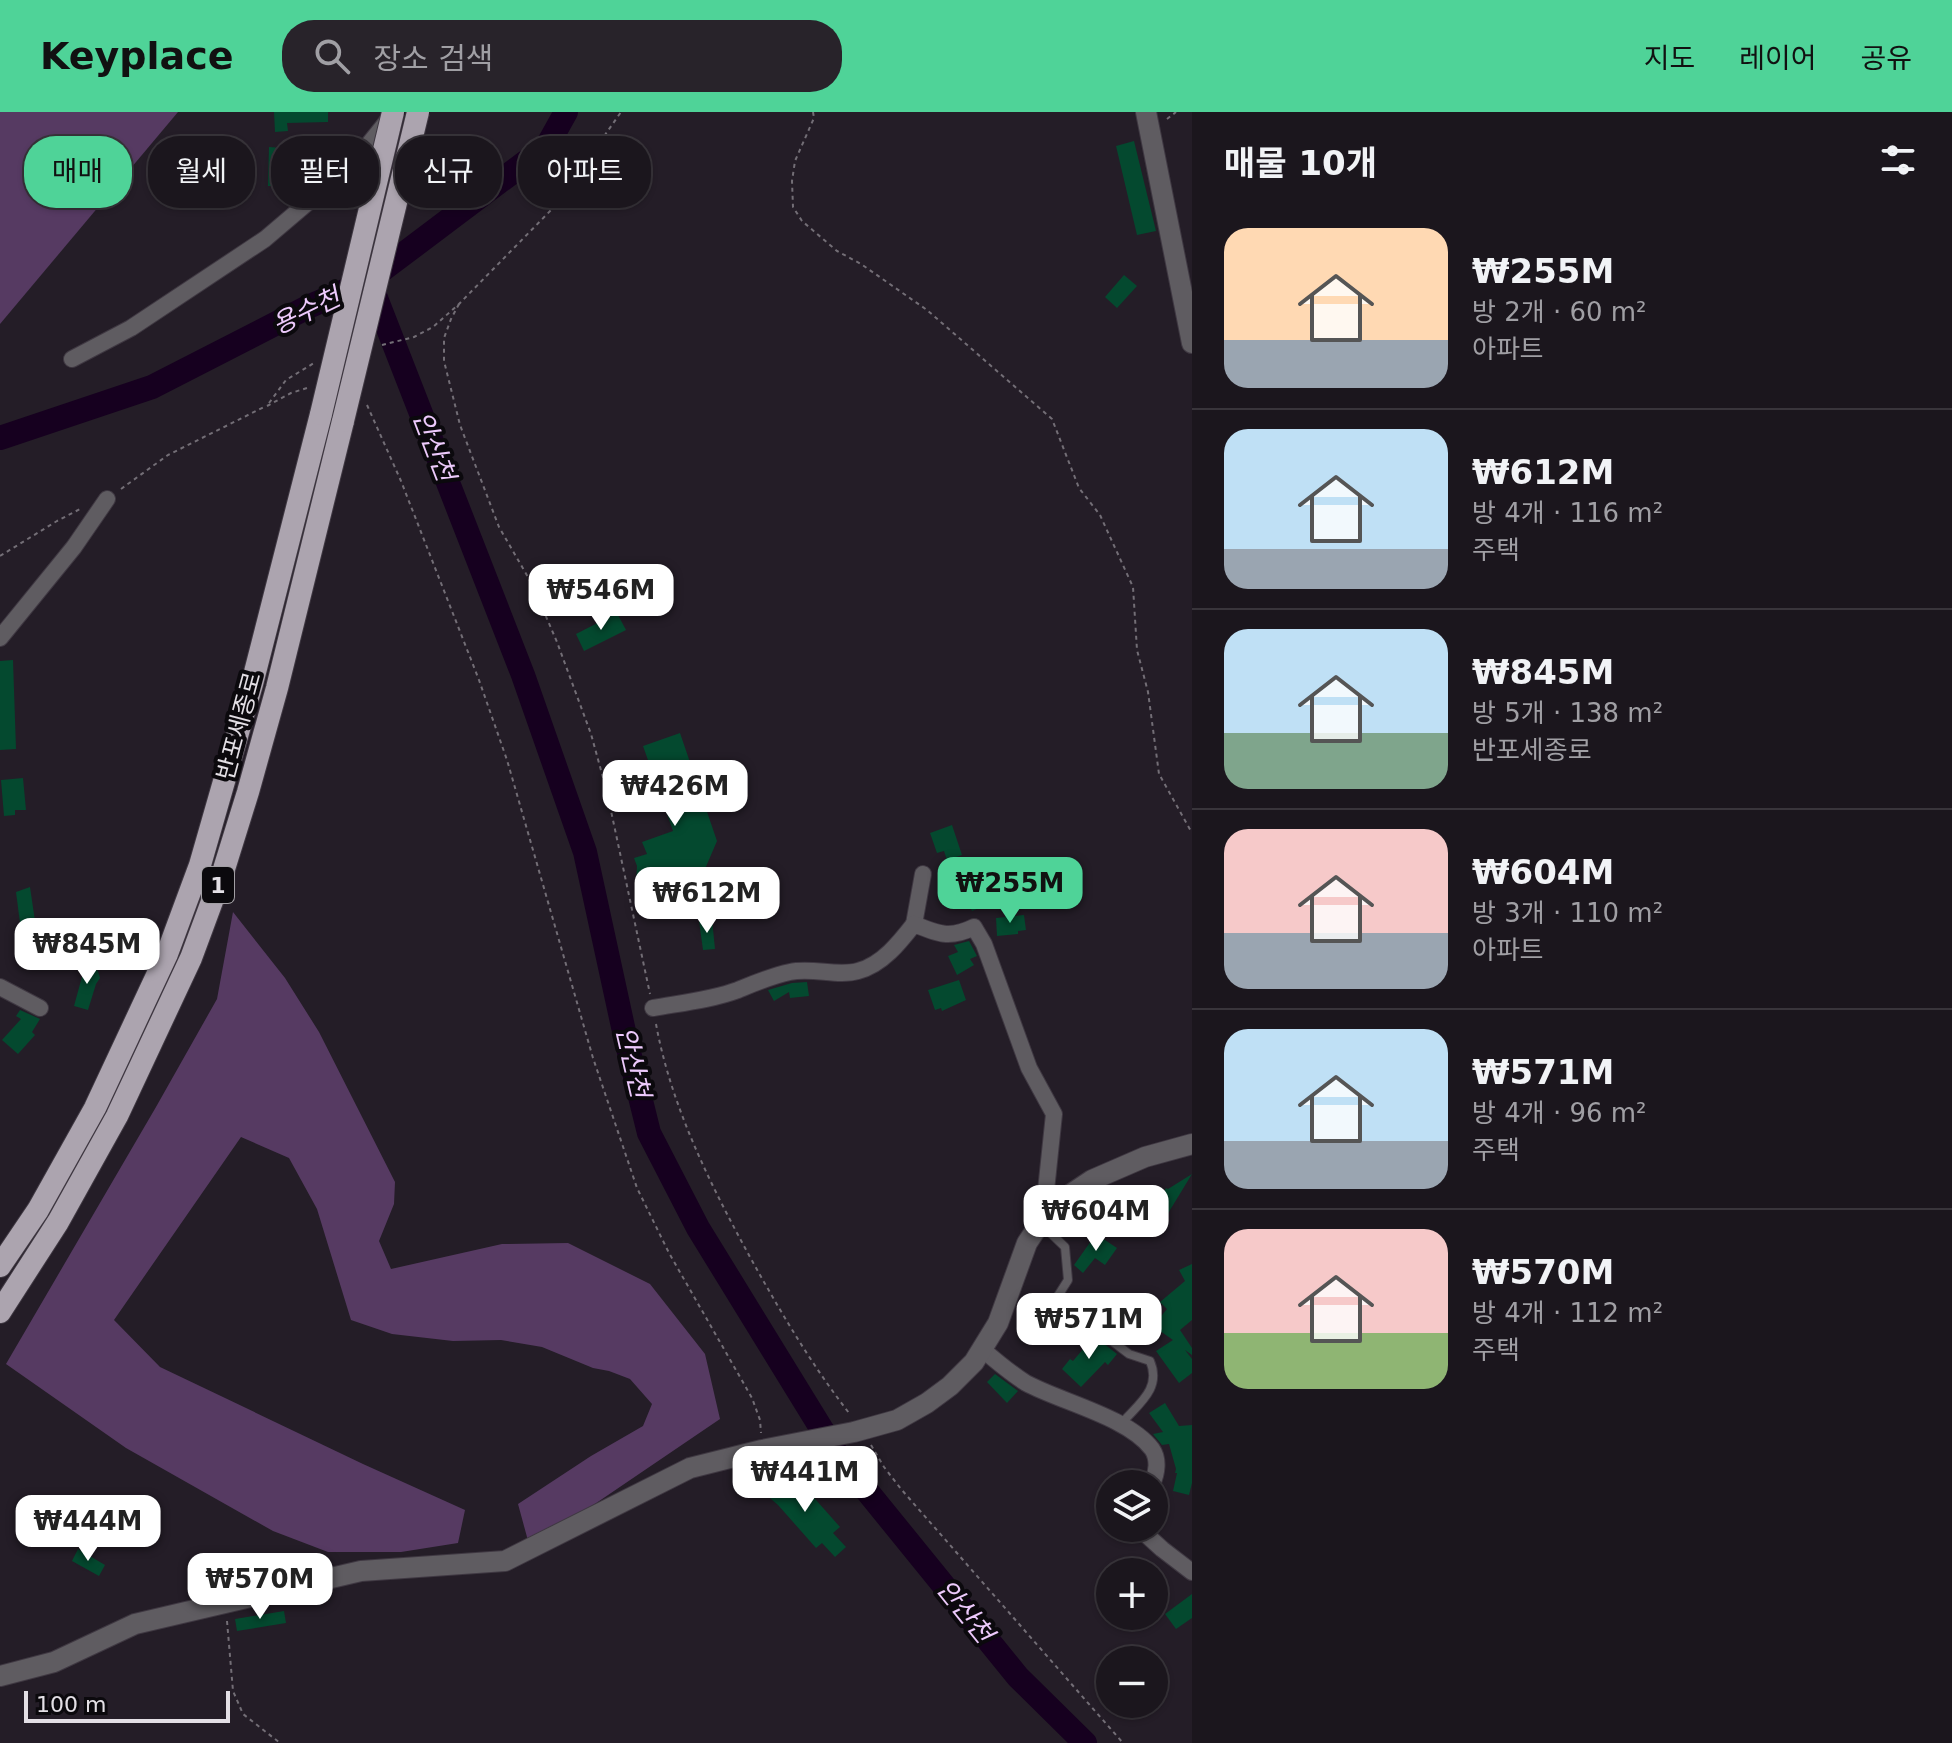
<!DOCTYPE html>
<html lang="ko">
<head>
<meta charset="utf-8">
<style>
	body { margin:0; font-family:"DejaVu Sans","Noto Sans KR",sans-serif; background:#28232a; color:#f1f3f6; height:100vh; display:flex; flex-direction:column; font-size:30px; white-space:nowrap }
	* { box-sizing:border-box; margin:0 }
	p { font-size:26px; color:#a09fa4 }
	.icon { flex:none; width:44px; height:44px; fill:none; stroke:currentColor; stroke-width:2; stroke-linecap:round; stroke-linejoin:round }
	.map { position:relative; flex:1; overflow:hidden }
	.details { display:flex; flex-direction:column; background:#1b161d; width:760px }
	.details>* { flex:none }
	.hud { position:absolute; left:24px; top:24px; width:760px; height:72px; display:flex; gap:16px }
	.fabs { position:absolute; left:1096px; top:1358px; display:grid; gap:16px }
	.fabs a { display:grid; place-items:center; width:72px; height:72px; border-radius:50%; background:#1b161d; box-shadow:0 2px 6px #0004,0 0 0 2px #39353b; font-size:40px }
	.scale { position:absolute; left:24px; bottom:20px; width:206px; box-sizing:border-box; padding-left:8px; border:4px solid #e3dfe5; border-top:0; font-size:22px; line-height:28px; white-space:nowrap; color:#e3dfe5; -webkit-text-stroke:6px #0b090d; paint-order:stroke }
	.price { position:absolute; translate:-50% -68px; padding:0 18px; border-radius:16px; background:#fff; color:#222; font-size:26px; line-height:52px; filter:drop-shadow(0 2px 4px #0008) }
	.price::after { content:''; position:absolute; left:50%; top:48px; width:24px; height:18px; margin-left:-12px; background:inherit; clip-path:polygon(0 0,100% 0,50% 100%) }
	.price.current { background:#4fd398; color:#111 }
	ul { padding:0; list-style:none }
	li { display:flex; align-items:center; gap:24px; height:200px; padding:0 32px }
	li+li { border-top:2px solid #39353b }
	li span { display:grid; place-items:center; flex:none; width:224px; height:160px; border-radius:24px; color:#555 }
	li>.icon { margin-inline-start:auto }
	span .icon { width:96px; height:96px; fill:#fffc; stroke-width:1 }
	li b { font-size:34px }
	h2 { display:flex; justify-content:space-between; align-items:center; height:96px; padding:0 32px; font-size:34px }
	.chip { padding:0 28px; border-radius:32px; background:#1b161d; box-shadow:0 2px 6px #0004,0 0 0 2px #39353b; font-size:28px; line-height:72px }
	.chip.current { background:#4fd398; color:#111 }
	header { display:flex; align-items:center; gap:48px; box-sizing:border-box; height:112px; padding:0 40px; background:#4fd398; color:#111 }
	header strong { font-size:38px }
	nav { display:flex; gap:44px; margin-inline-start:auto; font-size:28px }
	.search { width:560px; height:72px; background:#28232a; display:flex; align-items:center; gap:20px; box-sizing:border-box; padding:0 28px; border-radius:32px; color:#a09fa4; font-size:30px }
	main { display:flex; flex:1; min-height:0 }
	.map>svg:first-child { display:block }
	.green { fill:#563a62 }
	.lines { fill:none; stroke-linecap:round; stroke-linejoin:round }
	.river { stroke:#16001f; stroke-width:24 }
	.building { fill:#04492f }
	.service-casing { stroke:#3f3842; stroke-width:10 }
	.minor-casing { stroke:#3f3842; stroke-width:18 }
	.tertiary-casing { stroke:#3f3842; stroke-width:22 }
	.trunk-casing { stroke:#3f3842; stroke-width:24 }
	.path { stroke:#736e76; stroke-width:2; stroke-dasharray:4 4; stroke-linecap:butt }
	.service { stroke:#5f5c61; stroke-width:8 }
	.minor { stroke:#5f5c61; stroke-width:16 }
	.tertiary { stroke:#5f5c61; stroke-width:20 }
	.trunk { stroke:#aca4af; stroke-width:22 }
	.trunk-bridge-casing { stroke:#3f3842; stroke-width:24; stroke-linecap:butt }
	.trunk-bridge { stroke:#aca4af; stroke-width:22 }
	.labels { text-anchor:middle; stroke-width:8; stroke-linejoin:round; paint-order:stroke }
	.shield { fill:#0b090d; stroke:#a29fa4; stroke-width:2 }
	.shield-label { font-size:22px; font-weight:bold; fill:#e3dfe5 }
	.street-label { font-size:24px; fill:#e3dfe5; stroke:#0b090d }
	.water-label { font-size:26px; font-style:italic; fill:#edcafc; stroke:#0b090d }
</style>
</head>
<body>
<header>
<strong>Keyplace</strong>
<div class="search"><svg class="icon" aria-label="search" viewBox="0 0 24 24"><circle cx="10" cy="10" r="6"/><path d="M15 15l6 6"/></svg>장소 검색</div>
<nav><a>지도</a><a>레이어</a><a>공유</a></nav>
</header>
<main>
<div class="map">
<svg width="1192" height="1631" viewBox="0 0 1192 1631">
	<rect width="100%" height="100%" fill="#241d27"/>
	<g class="green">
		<polygon points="0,0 178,0 0,212"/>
		<polygon points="233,800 285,866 319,920 395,1070 394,1092 379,1129 391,1157 502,1132 568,1131 650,1172 705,1242 720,1307 530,1436 518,1392 591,1344 643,1314 652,1292 630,1267 609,1259 593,1256 542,1235 501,1228 453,1229 392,1222 351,1208 317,1097 289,1046 241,1025 114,1208 160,1255 363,1352 465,1398 458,1431 401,1440 328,1440 273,1419 126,1336 6,1252 156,995 217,887"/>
	</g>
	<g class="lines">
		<g class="river">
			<polyline points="369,168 523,563 585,740 625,924 649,1021 698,1116 837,1342 1018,1565 1085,1631"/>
			<polyline points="0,326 152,275 308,195 369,168 547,34 566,0"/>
		</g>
	</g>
	<g class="building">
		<polygon points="274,0 328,0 328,10 287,11 288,19 275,20"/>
		<polygon points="1134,29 1156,119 1137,123 1116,34"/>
		<polygon points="269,35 282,36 281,74 268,74"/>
		<polygon points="1124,163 1137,174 1117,196 1105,185"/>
		<polygon points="617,501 626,518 584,539 576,522"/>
		<polygon points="13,548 16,637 0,638 0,549"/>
		<polygon points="680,621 717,729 696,778 643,795 636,772 637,754 634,746 647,742 642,730 673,719 643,634"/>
		<polygon points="23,666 26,698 15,698 15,703 4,704 1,668"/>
		<polygon points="952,713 962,743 947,748 944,739 937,741 930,721"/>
		<polygon points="973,770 984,794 972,799 961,775"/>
		<polygon points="30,775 35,809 20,811 16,780"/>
		<polygon points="1024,803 1026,818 1018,819 1018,822 997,824 996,806"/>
		<polygon points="712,807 715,837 703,838 699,809"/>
		<polygon points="969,829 977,844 970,847 974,853 957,863 948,844 958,840 954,833"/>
		<polygon points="86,848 98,859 100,866 96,872 88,898 74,894 83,861 78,858"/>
		<polygon points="959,868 966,888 942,899 941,896 935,898 928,878"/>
		<polygon points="807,870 809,884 790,886 789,880 774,889 768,878 792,871"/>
		<polygon points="20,898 40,907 32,920 35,923 18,942 2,928 21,907 16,904"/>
		<polygon points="1192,1062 1167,1103 1155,1096 1166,1076 1168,1077"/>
		<polygon points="1096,1122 1117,1136 1105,1153 1095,1146 1083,1161 1074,1153"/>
		<polygon points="1192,1152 1192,1208 1180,1218 1192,1236 1192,1243 1185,1238 1192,1247 1192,1261 1179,1271 1156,1239 1173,1228 1153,1214 1167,1197 1160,1190 1185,1169 1179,1158"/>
		<polygon points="1094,1224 1117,1242 1108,1253 1105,1250 1081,1275 1062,1257 1070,1247 1073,1249"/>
		<polygon points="995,1262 1018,1279 1007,1291 987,1270"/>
		<polygon points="1165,1291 1179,1314 1192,1313 1192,1371 1189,1383 1173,1379 1177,1361 1175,1361 1176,1357 1169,1332 1162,1333 1153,1322 1163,1320 1149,1301"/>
		<polygon points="771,1363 790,1380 801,1371 840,1415 833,1421 846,1435 835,1445 822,1431 816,1436 778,1393 756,1374 764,1364 768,1367"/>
		<polygon points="78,1437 105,1453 99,1464 72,1449"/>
		<polygon points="1192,1482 1192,1506 1176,1517 1165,1502"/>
		<polygon points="284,1499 286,1511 237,1519 235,1507"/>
	</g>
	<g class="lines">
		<defs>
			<path id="service" d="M1042,1113L1065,1135L1068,1168L1056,1187L1068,1200L1087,1210L1129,1242L1150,1249C1162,1277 1138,1292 1121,1312"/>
			<g id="minor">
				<polyline points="72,247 131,216 265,127 352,53 389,7"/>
				<polyline points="0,526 74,435 107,387"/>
				<polyline points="914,812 923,762"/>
				<polyline points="0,875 40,896"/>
				<path d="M653,896C681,891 711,888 738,878C755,871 771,864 790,860C812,855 838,865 858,859C882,853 900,830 914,812C938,822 950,827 974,815L984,832L1029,956L1054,1002L1043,1107"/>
				<path d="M982,1237C996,1249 1010,1261 1026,1271C1061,1290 1128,1305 1152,1337C1159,1347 1157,1361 1152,1372"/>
				<polyline points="1139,1416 1162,1437 1192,1460"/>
			</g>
			<g id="tertiary">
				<polyline points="1146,0 1192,231"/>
				<polyline points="0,1564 54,1550 135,1512 361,1459 505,1449 690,1356 762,1338 854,1320 897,1308 927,1291 950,1274 974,1250 998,1211 1027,1131 1043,1107 1062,1088 1092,1068 1145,1045 1192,1032"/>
			</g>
			<g id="trunk">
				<polyline points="0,1154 38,1098 95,996 167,842 200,753 252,572 321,302"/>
				<polyline points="0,1200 58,1110 117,1004 191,846 224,757 248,680 277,576 343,309"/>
			</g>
		</defs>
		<use href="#service" class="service-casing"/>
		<use href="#minor" class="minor-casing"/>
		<use href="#tertiary" class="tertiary-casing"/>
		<use href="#trunk" class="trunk-casing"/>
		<g class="path">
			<polyline points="813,0 814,6 795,49 792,69 793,95 802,109 837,139 861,152 927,198 1052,307 1079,376 1100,403 1133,475 1137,538 1148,580 1159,662 1192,721"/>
			<polyline points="1167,7 1176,0"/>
			<polyline points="459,192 451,207 444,226 444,249 460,313 499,415 532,472 557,530 591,622 607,680 650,882"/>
			<polyline points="382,233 414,225 433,215 459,192 556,93 621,0"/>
			<polyline points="269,291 286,268 314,251"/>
			<polyline points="367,293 401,369 479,568 507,648 593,946 637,1076 669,1141 752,1286 760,1308 761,1321"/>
			<polyline points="267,294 291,281 307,276"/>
			<polyline points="121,377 168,343 264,295"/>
			<polyline points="0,444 57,409 82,396"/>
			<path d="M656,912C671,994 710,1072 750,1145C780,1199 811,1252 849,1301"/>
			<polyline points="871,1333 884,1355 901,1377 1123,1631"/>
			<polyline points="227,1509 233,1579 243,1602 280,1631"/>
		</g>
		<use href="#service" class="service"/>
		<use href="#minor" class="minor"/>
		<use href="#tertiary" class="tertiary"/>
		<use href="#trunk" class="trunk"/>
		<defs>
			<g id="trunk-bridge">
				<polyline points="321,302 393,0"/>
				<polyline points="343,309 418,0"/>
			</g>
		</defs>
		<use href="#trunk-bridge" class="trunk-bridge-casing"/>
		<use href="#trunk-bridge" class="trunk-bridge"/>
	</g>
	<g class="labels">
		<rect class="shield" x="202" y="755" width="32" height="36" rx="6"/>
		<g class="shield-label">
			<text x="218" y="781">1</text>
		</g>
		<g class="street-label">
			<text transform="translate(239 614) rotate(-75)" y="8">반포세종로</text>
		</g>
		<g class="water-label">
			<text transform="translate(306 199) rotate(-26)" y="9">용수천</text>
			<text transform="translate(434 334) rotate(69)" y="9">안산천</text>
			<text transform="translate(633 950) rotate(77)" y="9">안산천</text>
			<text transform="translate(965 1499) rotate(51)" y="9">안산천</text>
		</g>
	</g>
</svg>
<div class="fabs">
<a><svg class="icon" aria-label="layers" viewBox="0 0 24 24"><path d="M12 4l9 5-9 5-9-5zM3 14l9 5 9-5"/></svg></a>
<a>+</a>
<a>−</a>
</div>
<div class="scale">100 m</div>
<b class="price" style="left:601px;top:520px">₩546M</b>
<b class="price" style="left:675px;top:716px">₩426M</b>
<b class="price current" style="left:1010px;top:813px">₩255M</b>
<b class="price" style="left:707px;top:823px">₩612M</b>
<b class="price" style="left:87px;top:874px">₩845M</b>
<b class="price" style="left:1096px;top:1141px">₩604M</b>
<b class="price" style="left:1089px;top:1249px">₩571M</b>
<b class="price" style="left:805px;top:1402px">₩441M</b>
<b class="price" style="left:88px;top:1451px">₩444M</b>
<b class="price" style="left:260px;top:1509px">₩570M</b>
<div class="hud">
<a class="chip current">매매</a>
<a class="chip">월세</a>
<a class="chip">필터</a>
<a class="chip">신규</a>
<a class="chip">아파트</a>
</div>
</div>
<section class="details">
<h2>매물 10개<svg class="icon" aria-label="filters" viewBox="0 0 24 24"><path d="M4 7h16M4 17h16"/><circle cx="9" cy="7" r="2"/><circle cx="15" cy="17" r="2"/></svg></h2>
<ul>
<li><span style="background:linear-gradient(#ffd9b3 70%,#9aa5b1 0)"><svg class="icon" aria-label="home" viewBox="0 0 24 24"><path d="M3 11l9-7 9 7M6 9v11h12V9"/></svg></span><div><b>₩255M</b><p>방 2개 · 60 m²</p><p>아파트</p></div></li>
<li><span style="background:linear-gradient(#bfe0f5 75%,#9aa5b1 0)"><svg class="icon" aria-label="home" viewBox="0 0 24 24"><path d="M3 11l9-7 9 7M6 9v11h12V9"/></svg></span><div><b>₩612M</b><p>방 4개 · 116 m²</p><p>주택</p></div></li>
<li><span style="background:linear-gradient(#bfe0f5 65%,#7fa58c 0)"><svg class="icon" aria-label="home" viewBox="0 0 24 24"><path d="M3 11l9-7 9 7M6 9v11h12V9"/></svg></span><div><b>₩845M</b><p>방 5개 · 138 m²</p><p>반포세종로</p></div></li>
<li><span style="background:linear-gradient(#f6c9c9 65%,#9aa5b1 0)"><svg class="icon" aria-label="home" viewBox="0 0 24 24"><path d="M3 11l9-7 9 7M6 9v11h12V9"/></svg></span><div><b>₩604M</b><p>방 3개 · 110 m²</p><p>아파트</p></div></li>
<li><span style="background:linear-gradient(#bfe0f5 70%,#9aa5b1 0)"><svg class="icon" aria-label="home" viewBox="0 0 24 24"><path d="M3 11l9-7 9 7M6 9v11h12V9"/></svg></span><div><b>₩571M</b><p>방 4개 · 96 m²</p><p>주택</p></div></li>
<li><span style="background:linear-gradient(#f6c9c9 65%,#8fb573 0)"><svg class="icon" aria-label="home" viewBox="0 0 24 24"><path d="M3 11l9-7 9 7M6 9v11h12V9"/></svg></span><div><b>₩570M</b><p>방 4개 · 112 m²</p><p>주택</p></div></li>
</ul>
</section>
</main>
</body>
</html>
